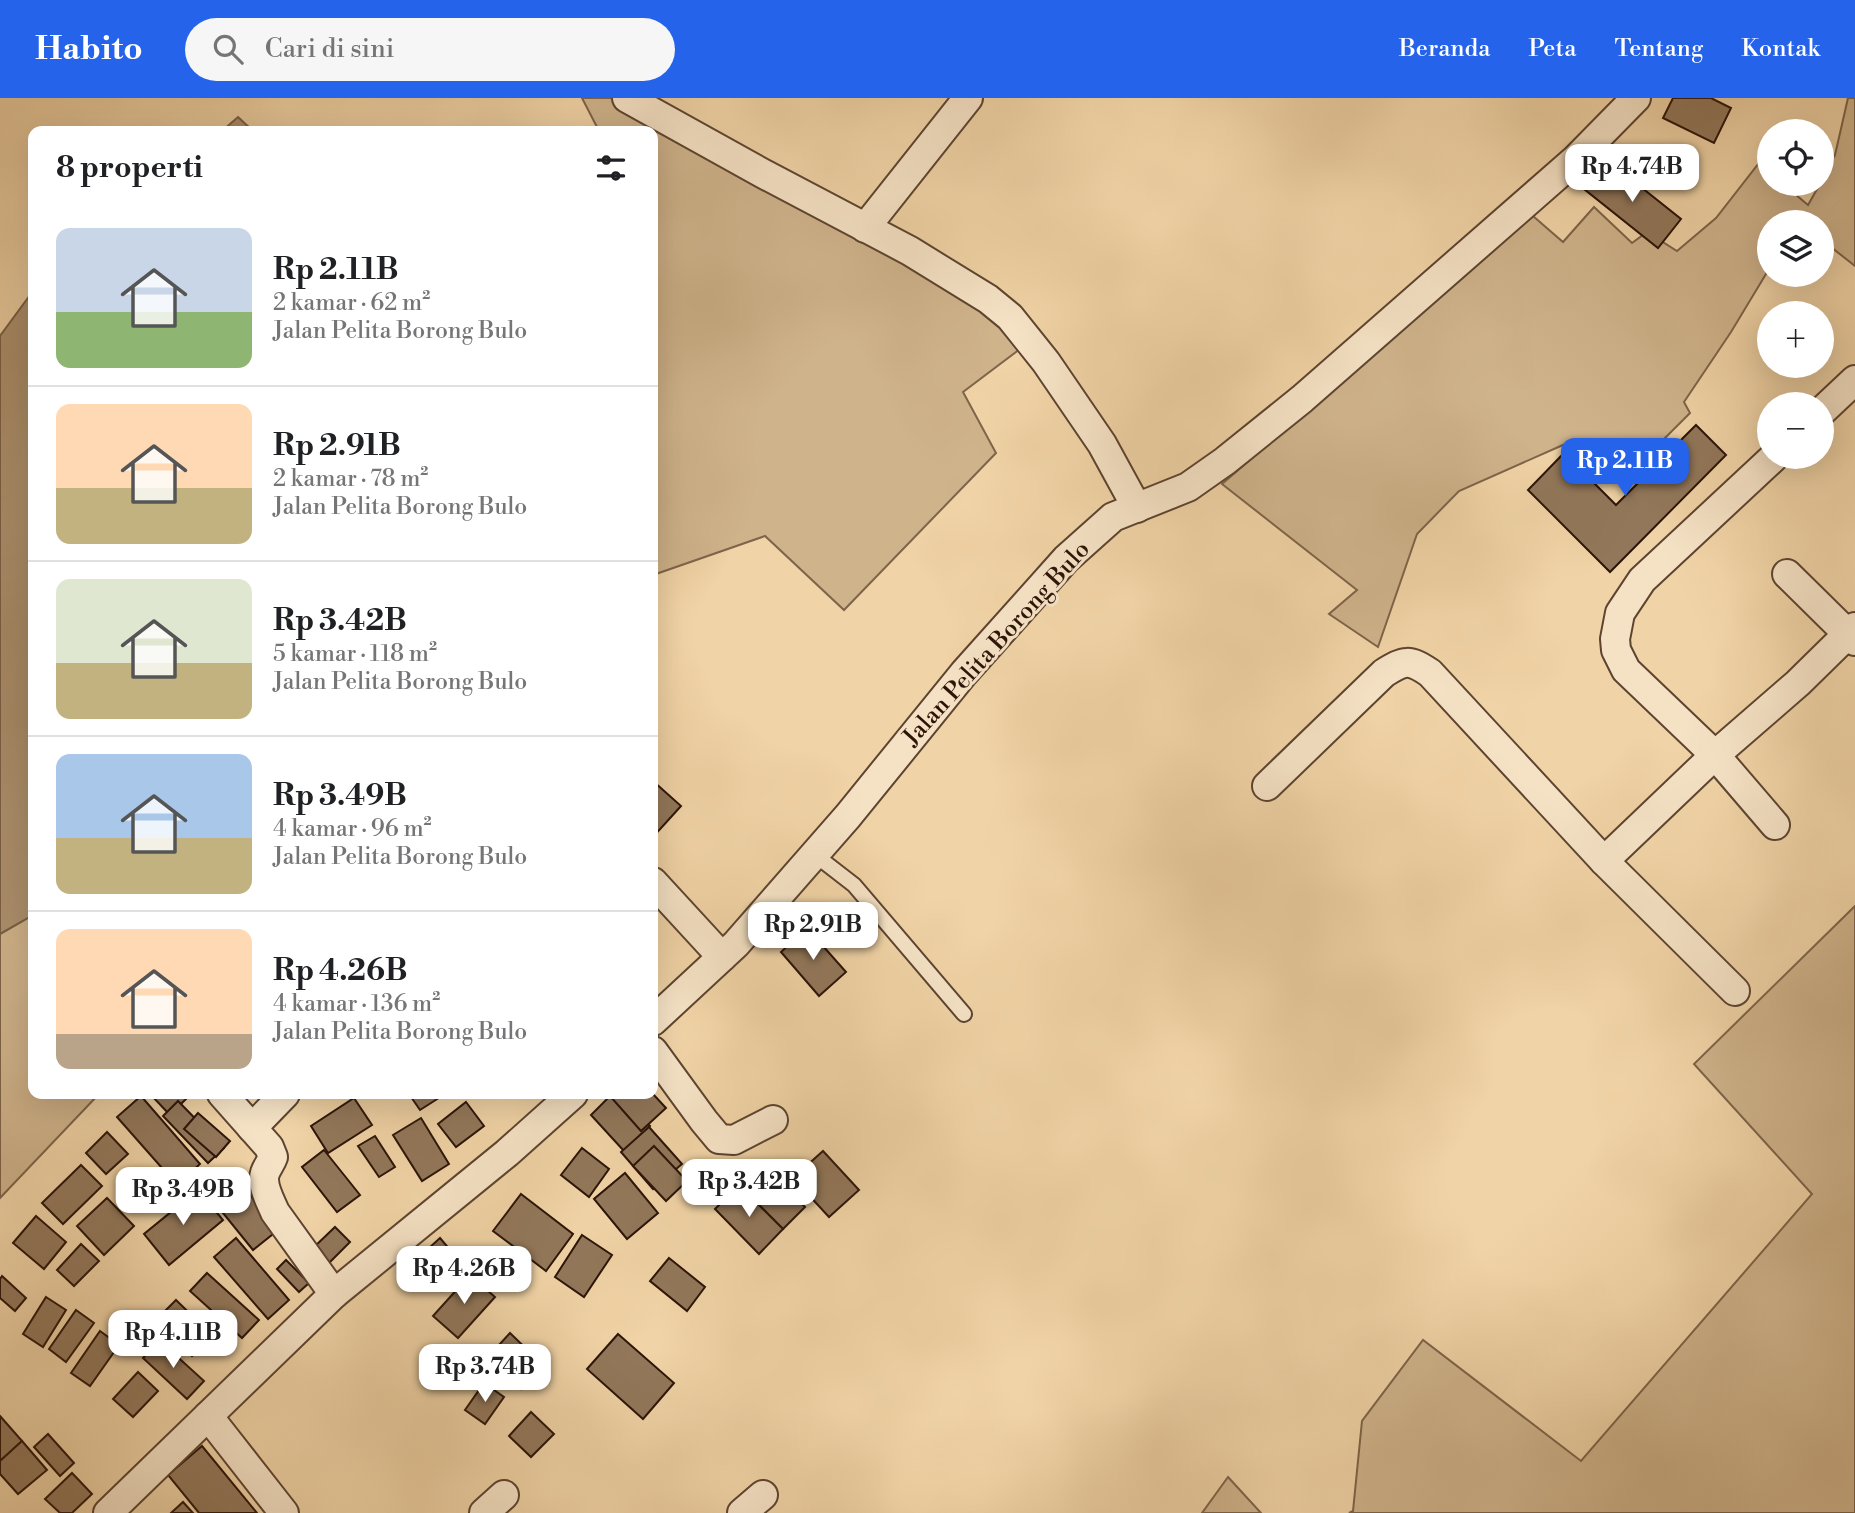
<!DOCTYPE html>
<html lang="id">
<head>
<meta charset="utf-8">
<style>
	body { margin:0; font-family:"Libre Bodoni",serif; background:#f6f6f6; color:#202124; height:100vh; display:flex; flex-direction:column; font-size:26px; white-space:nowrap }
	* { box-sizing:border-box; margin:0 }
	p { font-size:23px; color:#757577 }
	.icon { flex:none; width:38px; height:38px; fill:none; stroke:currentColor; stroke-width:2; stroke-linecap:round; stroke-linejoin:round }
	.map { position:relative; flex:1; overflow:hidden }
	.side { position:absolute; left:28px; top:28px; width:630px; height:973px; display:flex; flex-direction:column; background:#fff; border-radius:14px; box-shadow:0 7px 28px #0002 }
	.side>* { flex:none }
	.controls { position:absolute; left:1757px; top:21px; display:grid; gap:14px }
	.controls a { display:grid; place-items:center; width:77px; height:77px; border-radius:50%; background:#fff; box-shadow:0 7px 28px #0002; font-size:35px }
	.price { position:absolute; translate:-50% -60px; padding:0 16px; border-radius:14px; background:#fff; color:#222; font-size:23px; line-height:46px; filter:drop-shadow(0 2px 4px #0008) }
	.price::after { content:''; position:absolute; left:50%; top:42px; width:21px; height:16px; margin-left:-10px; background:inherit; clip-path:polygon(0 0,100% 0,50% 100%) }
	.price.selected { background:#2563eb; color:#fff }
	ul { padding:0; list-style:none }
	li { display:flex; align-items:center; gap:21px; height:175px; padding:0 28px }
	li+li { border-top:2px solid #e0e0e0 }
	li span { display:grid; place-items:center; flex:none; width:196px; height:140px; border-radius:14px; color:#555 }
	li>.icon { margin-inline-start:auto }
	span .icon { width:84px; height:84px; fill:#fffc; stroke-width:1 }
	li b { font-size:30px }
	h2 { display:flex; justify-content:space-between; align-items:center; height:84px; padding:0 28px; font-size:30px }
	header { display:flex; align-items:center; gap:42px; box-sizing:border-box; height:98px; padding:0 35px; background:#2563eb; color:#fff }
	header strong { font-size:33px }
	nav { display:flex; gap:38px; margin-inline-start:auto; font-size:24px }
	.search { width:490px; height:63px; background:#f6f6f6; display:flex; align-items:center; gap:18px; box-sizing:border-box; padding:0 24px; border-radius:38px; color:#757577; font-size:26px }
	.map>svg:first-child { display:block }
	.green { fill:#cfb38b; stroke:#7e644a; stroke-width:2 }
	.water { fill:#ad9270; stroke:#796046; stroke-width:2 }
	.building { fill:#92775a; stroke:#2c1408; stroke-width:2 }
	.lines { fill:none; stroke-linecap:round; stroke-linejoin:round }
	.service-casing { stroke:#5d4430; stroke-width:18 }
	.minor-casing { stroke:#5d4430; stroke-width:32 }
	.service { stroke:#f5e2c5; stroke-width:14 }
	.minor { stroke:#f5e2c5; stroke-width:28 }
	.labels { text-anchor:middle; stroke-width:6; stroke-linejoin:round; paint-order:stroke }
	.street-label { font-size:24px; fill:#2c1408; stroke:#f5e2c5 }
</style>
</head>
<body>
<header>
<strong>Habito</strong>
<div class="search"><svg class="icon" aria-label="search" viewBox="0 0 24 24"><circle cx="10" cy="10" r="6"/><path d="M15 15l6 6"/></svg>Cari di sini</div>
<nav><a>Beranda</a><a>Peta</a><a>Tentang</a><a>Kontak</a></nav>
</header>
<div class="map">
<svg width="1855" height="1415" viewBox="0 0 1855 1415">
	<rect width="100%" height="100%" fill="#f0d3a6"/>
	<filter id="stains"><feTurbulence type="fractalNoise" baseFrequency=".00286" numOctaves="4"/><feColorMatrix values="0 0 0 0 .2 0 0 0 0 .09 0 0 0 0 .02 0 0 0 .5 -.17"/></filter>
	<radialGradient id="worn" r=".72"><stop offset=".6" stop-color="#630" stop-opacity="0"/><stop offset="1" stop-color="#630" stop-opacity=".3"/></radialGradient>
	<g class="green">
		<polygon points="582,0 643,0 965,189 1020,251 963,294 996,355 844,512 765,438 653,477 653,33 599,33"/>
		<polygon points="1848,0 1855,0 1855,168 1822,142 1822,124 1769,124 1769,171 1731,234 1684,304 1690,315 1641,364 1611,378 1563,347 1459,393 1417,436 1378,549 1329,516 1357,492 1222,386 1533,118 1563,144 1594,109 1632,145 1647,134 1677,153 1716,120 1759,65 1769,74 1769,86 1783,86 1808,107 1820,86 1822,86 1822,82 1835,57"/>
		<polygon points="1855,808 1855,1415 1349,1415 1353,1413 1362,1323 1423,1242 1581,1363 1812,1096 1694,966"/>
		<polygon points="33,817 33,996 99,996 0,1100 0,836"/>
		<polygon points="1228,1379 1261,1415 1202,1415"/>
	</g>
	<g class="water">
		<polygon points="238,19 253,33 222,33"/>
		<polygon points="33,193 33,817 0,836 0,238"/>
	</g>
	<g class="building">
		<polygon points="1673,0 1711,0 1731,10 1714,45 1663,20"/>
		<polygon points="1607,62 1681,121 1658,150 1584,91"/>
		<polygon points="1696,327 1726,357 1610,474 1528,392 1564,355 1616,407"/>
		<polygon points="653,683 681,708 653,739"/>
		<polygon points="807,830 846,874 819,898 781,854"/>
		<polygon points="150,996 181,996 186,1001 170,1017"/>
		<polygon points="409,996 445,996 420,1012"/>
		<polygon points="612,996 620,996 650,1028 624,1053 591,1017"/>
		<polygon points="612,996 653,996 666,1010 641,1033 610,998"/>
		<polygon points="141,998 200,1066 177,1087 117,1019"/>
		<polygon points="354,1000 372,1027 328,1055 311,1028"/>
		<polygon points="178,1003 224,1050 208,1065 163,1018"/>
		<polygon points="466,1004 484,1028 456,1049 438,1026"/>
		<polygon points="198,1015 230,1043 216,1059 184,1031"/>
		<polygon points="421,1020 449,1066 422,1083 393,1037"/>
		<polygon points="649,1029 682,1066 653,1091 621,1054"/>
		<polygon points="107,1034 128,1056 106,1076 86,1055"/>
		<polygon points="375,1038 395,1069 379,1079 358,1048"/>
		<polygon points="654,1048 687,1083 666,1103 633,1068"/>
		<polygon points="582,1050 609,1071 589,1099 561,1077"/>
		<polygon points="324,1052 360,1097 337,1114 302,1069"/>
		<polygon points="823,1053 859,1092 829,1119 793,1080"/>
		<polygon points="760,1065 805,1109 783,1131 739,1087"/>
		<polygon points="81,1067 102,1088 63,1126 42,1105"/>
		<polygon points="625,1075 658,1115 627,1141 594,1101"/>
		<polygon points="235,1078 278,1132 253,1152 210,1099"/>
		<polygon points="739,1087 783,1131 759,1156 715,1111"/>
		<polygon points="198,1092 223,1122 169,1167 144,1136"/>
		<polygon points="521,1096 573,1136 546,1173 493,1133"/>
		<polygon points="107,1100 134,1128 104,1157 77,1128"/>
		<polygon points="36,1118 66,1144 44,1171 13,1145"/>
		<polygon points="335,1129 350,1144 327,1167 312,1151"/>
		<polygon points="582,1137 612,1157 584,1199 555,1179"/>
		<polygon points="236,1140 289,1202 268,1221 214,1159"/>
		<polygon points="440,1140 466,1171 442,1193 415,1163"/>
		<polygon points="81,1146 99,1163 74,1188 57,1172"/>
		<polygon points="669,1160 705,1189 687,1213 650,1183"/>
		<polygon points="286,1162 309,1185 299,1194 277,1171"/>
		<polygon points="207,1175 259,1222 242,1240 190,1193"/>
		<polygon points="470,1177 495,1199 458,1240 433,1218"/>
		<polygon points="2,1178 26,1200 15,1213 0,1200 0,1181"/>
		<polygon points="46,1199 66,1212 43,1249 23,1236"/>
		<polygon points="176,1202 212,1237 192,1258 156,1222"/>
		<polygon points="76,1212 94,1225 66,1264 49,1251"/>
		<polygon points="100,1233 119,1247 90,1288 71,1275"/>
		<polygon points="510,1235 543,1267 521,1291 488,1259"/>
		<polygon points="618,1236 674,1285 643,1321 587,1271"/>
		<polygon points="159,1242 204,1283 187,1301 143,1260"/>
		<polygon points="138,1274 158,1293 133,1319 113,1301"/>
		<polygon points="484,1285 504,1299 485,1326 465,1312"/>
		<polygon points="531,1314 554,1336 531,1359 509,1338"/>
		<polygon points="0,1318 22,1343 0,1363"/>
		<polygon points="48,1336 74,1365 60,1378 34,1349"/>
		<polygon points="22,1343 47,1372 18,1396 0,1376 0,1363"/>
		<polygon points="202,1348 257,1415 199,1415 168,1377"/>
		<polygon points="72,1375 92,1396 72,1415 60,1415 45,1401"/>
		<polygon points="183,1404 193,1415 171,1415"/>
	</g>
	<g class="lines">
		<defs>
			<polyline id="service" points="814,756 854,787 964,916"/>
			<g id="minor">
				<polyline points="627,0 762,75 910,153 988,201 1010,219 1046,264 1102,346 1137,410"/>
				<polyline points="865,130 968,0"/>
				<polyline points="1822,313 1855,282"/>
				<polyline points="1774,359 1642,482 1620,515 1615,541 1616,552 1626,572 1715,657 1775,727"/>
				<polyline points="1787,476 1855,543"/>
				<path d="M1267,688L1384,575C1405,562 1409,561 1430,575L1604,763L1735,893"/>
				<polyline points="1604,763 1715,657 1798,585 1855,529"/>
				<polyline points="653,784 722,859"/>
				<polyline points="653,923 736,846 848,718 964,575 1066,461 1113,419 1188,389 1225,363 1302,301 1576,61 1636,0"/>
				<polyline points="653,953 704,1023 719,1041 734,1042 773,1022"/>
				<path d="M222,996L269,1049L273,1059C271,1065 267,1069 265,1075C261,1087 270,1102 275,1114L334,1196"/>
				<polyline points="252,1030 285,996"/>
				<polyline points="208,1318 284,1415"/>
				<polyline points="108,1415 334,1196 507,1055 573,996"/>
				<polyline points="484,1415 504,1397"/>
				<polyline points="742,1415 763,1397"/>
			</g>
		</defs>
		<use href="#service" class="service-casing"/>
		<use href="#minor" class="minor-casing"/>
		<use href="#service" class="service"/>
		<use href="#minor" class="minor"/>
	</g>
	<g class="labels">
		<g class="street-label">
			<text transform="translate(996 545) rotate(-48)" y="8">Jalan Pelita Borong Bulo</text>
		</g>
	</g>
	<rect width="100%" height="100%" filter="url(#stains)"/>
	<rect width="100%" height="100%" fill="url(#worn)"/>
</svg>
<div class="controls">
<a><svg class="icon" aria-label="locate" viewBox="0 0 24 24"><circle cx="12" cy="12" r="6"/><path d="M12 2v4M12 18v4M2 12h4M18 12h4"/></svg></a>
<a><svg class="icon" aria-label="layers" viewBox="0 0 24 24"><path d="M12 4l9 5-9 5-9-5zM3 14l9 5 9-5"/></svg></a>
<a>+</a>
<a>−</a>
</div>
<b class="price" style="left:1632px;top:106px">Rp 4.74B</b>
<b class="price selected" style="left:1625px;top:400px">Rp 2.11B</b>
<b class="price" style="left:813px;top:864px">Rp 2.91B</b>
<b class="price" style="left:749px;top:1121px">Rp 3.42B</b>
<b class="price" style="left:183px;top:1129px">Rp 3.49B</b>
<b class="price" style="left:464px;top:1208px">Rp 4.26B</b>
<b class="price" style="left:173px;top:1272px">Rp 4.11B</b>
<b class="price" style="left:485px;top:1306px">Rp 3.74B</b>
<section class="side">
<h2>8 properti<svg class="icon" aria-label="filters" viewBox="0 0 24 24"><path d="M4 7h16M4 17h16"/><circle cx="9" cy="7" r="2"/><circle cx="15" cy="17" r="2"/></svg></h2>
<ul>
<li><span style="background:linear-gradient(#c9d6e8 60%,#8fb573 0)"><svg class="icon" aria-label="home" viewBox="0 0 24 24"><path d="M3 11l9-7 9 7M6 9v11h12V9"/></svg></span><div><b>Rp 2.11B</b><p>2 kamar · 62 m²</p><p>Jalan Pelita Borong Bulo</p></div></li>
<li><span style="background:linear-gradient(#ffd9b3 60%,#c2b280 0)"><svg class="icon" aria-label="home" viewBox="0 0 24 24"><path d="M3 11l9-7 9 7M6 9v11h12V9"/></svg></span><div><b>Rp 2.91B</b><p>2 kamar · 78 m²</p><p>Jalan Pelita Borong Bulo</p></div></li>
<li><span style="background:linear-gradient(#dfe7d0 60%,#c2b280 0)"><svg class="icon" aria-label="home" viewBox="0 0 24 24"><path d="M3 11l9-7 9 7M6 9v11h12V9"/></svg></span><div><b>Rp 3.42B</b><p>5 kamar · 118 m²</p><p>Jalan Pelita Borong Bulo</p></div></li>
<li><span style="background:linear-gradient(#a9c7e8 60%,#c2b280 0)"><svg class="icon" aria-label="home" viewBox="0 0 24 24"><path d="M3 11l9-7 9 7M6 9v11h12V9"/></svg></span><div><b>Rp 3.49B</b><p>4 kamar · 96 m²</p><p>Jalan Pelita Borong Bulo</p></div></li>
<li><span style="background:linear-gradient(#ffd9b3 75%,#b9a48a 0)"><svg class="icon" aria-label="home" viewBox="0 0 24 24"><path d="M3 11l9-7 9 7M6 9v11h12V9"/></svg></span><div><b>Rp 4.26B</b><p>4 kamar · 136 m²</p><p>Jalan Pelita Borong Bulo</p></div></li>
</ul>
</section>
</div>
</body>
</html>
